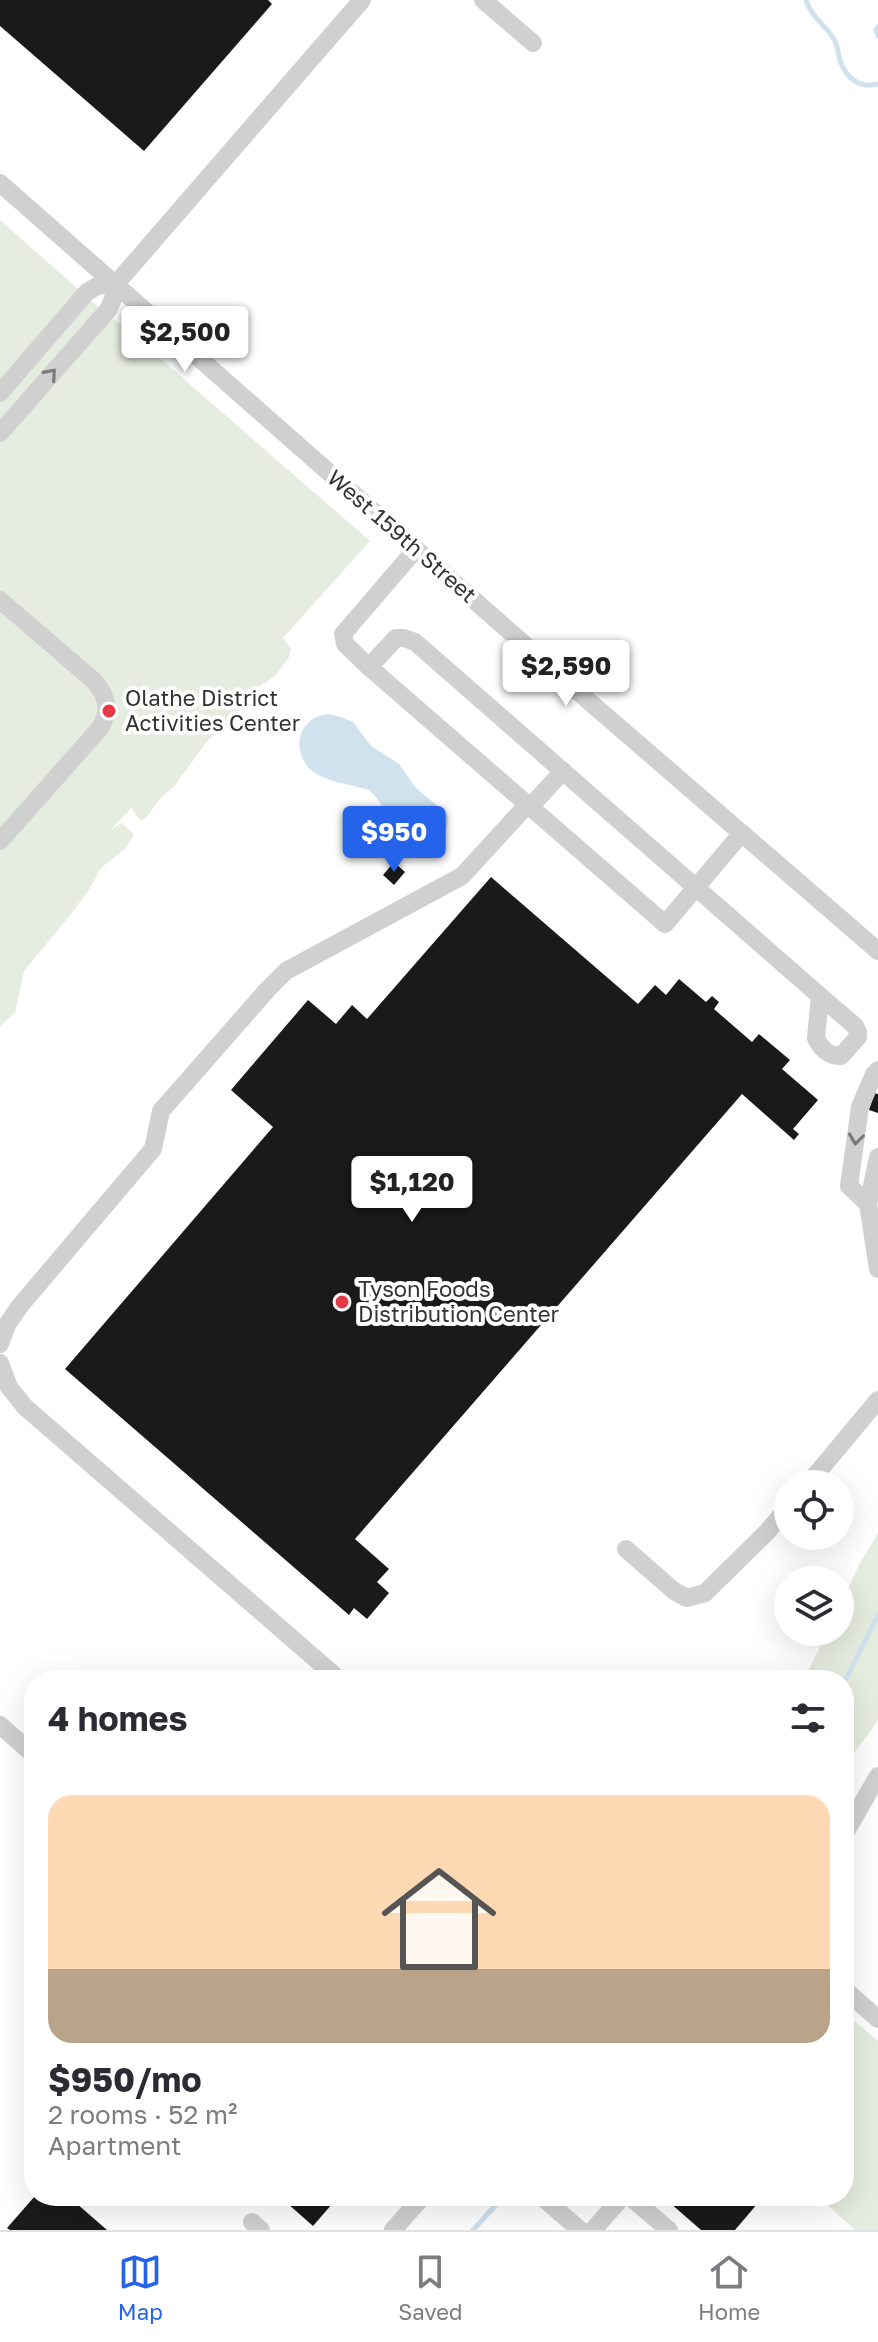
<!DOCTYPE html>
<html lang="en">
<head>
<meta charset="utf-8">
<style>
	body { margin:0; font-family:"Golos Text",sans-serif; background:#f7f7f7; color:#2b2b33; height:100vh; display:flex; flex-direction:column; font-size:30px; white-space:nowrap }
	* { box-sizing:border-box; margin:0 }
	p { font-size:26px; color:#7c7c81 }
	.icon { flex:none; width:44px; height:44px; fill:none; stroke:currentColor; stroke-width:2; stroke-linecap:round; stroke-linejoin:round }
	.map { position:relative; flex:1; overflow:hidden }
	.details { position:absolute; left:24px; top:1670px; width:830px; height:536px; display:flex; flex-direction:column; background:#fff; border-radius:32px; box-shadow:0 8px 32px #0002 }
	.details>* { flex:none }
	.buttons { position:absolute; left:774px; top:1470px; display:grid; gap:16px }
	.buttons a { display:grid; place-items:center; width:80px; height:80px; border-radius:50%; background:#fff; box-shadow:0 8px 32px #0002; font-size:40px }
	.price { position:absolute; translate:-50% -68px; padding:0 18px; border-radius:8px; background:#fff; color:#222; font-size:26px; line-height:52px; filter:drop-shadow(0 2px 4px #0008) }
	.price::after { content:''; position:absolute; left:50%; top:48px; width:24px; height:18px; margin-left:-12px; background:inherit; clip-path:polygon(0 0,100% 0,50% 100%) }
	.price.on { background:#2563eb; color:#fff }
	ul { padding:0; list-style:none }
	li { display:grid; align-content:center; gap:16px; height:424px; padding:0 24px }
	li span { display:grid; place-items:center; height:248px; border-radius:24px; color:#555 }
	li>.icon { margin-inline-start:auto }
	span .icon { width:144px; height:144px; fill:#fffc; stroke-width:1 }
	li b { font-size:34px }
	h2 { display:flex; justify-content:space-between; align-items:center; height:96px; padding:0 24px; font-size:34px }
	.tab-bar { display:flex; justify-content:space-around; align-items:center; height:112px; border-top:2px solid #e1e1e2; background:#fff; font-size:22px; color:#7c7c81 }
	.tab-bar a { display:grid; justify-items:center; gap:4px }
	.tab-bar .on { color:#2563eb }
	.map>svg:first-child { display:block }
	.green { fill:#e6ecdf }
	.water { fill:#cfe2ee }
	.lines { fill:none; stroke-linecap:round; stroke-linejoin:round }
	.stream { stroke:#cfe2ee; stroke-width:5 }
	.building { fill:#1a1a1a }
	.minor { stroke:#d0d0d0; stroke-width:18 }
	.oneway { stroke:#7a7a7a }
	.poi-dot { fill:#e63946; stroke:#fff; stroke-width:3 }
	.labels { text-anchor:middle; stroke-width:8; stroke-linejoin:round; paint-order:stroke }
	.street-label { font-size:22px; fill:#333; stroke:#fff }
	.poi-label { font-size:22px; fill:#333; stroke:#fff; text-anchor:start }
</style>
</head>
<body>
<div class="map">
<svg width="878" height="2230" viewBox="0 0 878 2230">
	<rect width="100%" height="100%" fill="#fff"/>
	<g class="green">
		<polygon points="0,220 111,318 117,321 370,541 283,638 291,649 289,657 275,676 252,691 249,701 234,714 228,725 209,739 175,785 158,801 147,817 141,821 131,808 110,831 121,823 134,834 126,848 101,868 88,891 71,914 24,971 15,1013 0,1026"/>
		<path d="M878,1533V1720C868,1736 855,1750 844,1768V1680H804L827,1632H840V1606L860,1563Z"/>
		<polygon points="844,2012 878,2041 878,2230 855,2230 817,2196 844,2196"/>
	</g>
	<path class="water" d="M329,714L341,717L353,722L371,746L399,764L416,788L447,814C451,830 436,851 419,854C411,856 401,852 393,851C387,841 390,835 389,824C387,811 378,798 369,790C351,784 330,783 315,773C289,755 297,716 329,714Z"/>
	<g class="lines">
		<g class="stream">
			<path d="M806,0C811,17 827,26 835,41C838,47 838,54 840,60C846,78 859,89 878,84"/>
			<polyline points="878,27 876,30 878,36"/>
			<polyline points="844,1683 878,1615"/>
			<polyline points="473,2230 504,2196"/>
		</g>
	</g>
	<g class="building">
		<polygon points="0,0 268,0 272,4 144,151 0,26"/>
		<polygon points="394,862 405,872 394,885 383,875"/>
		<polygon points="491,877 638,1004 655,985 666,995 679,979 706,1002 712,996 719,1002 714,1009 752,1042 759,1034 790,1060 782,1069 818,1100 793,1129 799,1134 794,1140 742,1094 355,1539 389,1569 377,1582 389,1593 367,1619 354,1608 349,1615 65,1369 273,1127 231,1090 308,1000 336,1024 352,1005 367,1019"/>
		<polygon points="874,1093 878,1094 878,1113 869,1110"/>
		<polygon points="35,2196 68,2196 107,2230 10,2230 7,2228"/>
		<polygon points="279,2196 339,2196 313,2226"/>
		<polygon points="662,2196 764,2196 735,2230 701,2230"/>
	</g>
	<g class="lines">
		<g class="minor">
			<polyline points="483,0 533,43"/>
			<polyline points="0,183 591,703 878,951"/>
			<polyline points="0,393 87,292 99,285 115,285"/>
			<polyline points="0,433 108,310 113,299 115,285 362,0"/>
			<polyline points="416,549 343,634 345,644 369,667 665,924 742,833"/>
			<path d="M0,600L93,680C107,695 111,710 100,728L0,841"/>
			<path d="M369,667L396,638H404L415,642L820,996L816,1038C820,1048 830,1057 841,1056L858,1037V1032L855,1026L820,996"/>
			<polyline points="531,806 563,771"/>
			<polyline points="878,1157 868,1204 878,1269"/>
			<polyline points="868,1204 849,1186 860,1107 874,1074 878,1070"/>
			<polyline points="0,1344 7,1325 19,1307 153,1149 161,1111 268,989 286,971 462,876 528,804"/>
			<polyline points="0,1363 9,1387 25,1407 333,1674"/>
			<polyline points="808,1484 878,1400"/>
			<polyline points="626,1549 674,1591 687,1598 705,1593 767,1532 788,1507"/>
			<polyline points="0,1725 34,1755"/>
			<polyline points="844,1835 878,1776"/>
			<polyline points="844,1989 878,2019"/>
			<polyline points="541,2196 580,2230"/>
			<polyline points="629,2196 669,2230"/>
			<polyline points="252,2222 261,2230"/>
			<polyline points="393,2230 423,2196"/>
			<polyline points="593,2230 623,2196"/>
		</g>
	</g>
	<defs><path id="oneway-chevron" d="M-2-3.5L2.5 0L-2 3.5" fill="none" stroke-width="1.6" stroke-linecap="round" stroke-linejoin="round" transform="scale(2)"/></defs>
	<g class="oneway">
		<use href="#oneway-chevron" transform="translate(51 374) rotate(-49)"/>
		<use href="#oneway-chevron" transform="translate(856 1139) rotate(97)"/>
	</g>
	<g class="poi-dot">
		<circle cx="109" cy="711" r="8"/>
		<circle cx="342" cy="1302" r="8"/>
	</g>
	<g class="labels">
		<g class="street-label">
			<text transform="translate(402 536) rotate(41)" y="8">West 159th Street</text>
		</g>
		<g class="poi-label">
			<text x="125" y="706">Olathe District<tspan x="125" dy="25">Activities Center</tspan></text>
			<text x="358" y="1297">Tyson Foods<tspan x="358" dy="25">Distribution Center</tspan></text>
		</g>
	</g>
</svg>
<div class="buttons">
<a><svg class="icon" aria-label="locate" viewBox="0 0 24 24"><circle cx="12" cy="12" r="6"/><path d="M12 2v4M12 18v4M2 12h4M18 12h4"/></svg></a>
<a><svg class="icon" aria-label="layers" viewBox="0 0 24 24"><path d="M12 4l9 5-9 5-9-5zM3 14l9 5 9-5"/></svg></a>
</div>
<b class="price" style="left:185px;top:374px">$2,500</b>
<b class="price" style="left:566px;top:708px">$2,590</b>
<b class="price on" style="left:394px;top:874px">$950</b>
<b class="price" style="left:412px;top:1224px">$1,120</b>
<section class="details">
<h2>4 homes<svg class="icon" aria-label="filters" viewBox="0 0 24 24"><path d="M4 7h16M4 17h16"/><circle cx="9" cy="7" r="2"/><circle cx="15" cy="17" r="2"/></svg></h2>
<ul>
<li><span style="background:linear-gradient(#ffd9b3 70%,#b9a48a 0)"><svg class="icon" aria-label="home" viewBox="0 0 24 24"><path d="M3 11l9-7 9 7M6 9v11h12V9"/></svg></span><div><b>$950/mo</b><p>2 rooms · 52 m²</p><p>Apartment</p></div></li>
</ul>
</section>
</div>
<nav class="tab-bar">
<a class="on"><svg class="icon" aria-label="map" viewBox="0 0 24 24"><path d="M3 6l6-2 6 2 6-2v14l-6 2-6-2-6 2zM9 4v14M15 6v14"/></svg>Map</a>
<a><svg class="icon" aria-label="saved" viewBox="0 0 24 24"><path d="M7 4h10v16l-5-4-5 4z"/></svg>Saved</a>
<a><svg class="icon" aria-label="home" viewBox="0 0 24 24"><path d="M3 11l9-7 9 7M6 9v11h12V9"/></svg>Home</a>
</nav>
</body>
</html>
